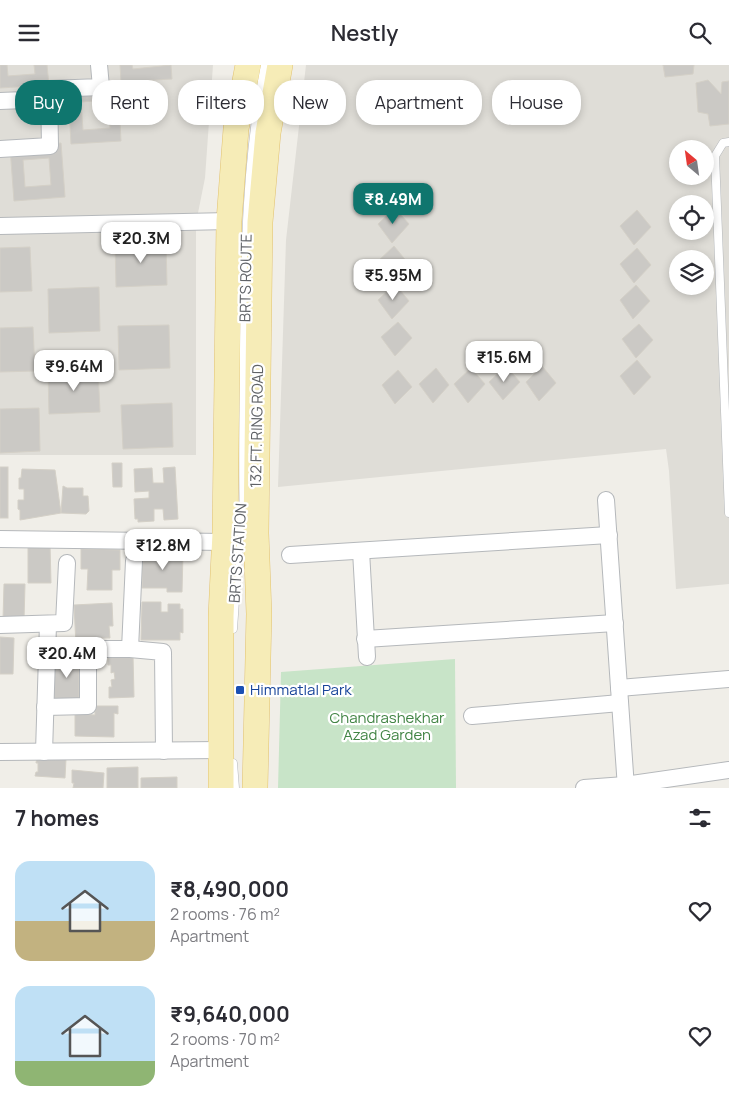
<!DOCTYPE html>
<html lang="en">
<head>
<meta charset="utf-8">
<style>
	body { margin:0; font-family:Manrope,sans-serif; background:#f2f2f3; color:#2b2b33; height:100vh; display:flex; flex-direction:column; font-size:19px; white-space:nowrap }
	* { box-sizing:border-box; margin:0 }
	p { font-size:16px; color:#7c7c81 }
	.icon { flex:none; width:28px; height:28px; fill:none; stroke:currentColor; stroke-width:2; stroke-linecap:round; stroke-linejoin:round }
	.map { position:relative; height:723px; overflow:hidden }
	.drawer { display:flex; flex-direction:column; background:#fff; flex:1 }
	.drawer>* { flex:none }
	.banner { position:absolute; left:15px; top:15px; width:700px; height:45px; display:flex; gap:10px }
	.needle { width:32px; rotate:331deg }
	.tools { position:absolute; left:669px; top:75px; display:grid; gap:10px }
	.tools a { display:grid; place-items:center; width:45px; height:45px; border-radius:50%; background:#fff; box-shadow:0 2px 8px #0003; font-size:25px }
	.price { position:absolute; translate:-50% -42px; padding:0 11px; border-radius:10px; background:#fff; color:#222; font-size:16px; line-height:32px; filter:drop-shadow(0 1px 2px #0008) }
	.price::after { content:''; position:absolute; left:50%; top:30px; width:15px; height:11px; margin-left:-8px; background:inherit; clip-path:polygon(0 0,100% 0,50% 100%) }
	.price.selected { background:#0f766e; color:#fff }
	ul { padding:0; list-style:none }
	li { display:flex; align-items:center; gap:15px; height:125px; padding:0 15px }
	li span { display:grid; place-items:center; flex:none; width:140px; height:100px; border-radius:15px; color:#555 }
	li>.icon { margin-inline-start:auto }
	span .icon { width:60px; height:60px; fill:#fffc; stroke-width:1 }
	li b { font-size:21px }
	h2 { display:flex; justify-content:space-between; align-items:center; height:60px; padding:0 15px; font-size:21px }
	.chip { padding:0 18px; border-radius:20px; background:#fff; box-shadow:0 2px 8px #0003; font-size:18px; line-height:45px }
	.chip.selected { background:#0f766e; color:#fff }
	header { display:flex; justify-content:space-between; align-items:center; height:65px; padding:0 15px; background:#fff; font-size:22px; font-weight:600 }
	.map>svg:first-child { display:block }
	.education { fill:#dfddd7; fill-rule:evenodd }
	.green { fill:#c8e4c8 }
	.building { fill:#cbc9c5; stroke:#d4d0c7; fill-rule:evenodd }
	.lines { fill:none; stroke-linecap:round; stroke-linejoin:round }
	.lane-casing { stroke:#b5b8bb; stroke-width:9 }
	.street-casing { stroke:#b5b8bb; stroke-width:18 }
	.primary-casing { stroke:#e2c26f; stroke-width:26 }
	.lane { stroke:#fff; stroke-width:8 }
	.street { stroke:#fff; stroke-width:16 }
	.primary { stroke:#f6ecb7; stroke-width:25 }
	.transit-dot { fill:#1a4fb4; stroke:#fff; stroke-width:2 }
	.labels { text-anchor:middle; stroke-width:4.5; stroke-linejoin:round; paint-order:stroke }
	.street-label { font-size:15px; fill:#606367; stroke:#fff }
	.transit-label { font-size:15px; fill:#164399; stroke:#fff; text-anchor:start }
	.park-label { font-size:15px; fill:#418444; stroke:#fff }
</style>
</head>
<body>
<header><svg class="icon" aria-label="menu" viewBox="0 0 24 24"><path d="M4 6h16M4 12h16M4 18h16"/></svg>Nestly<svg class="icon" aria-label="search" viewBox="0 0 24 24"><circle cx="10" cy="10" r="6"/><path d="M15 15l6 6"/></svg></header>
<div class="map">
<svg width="729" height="723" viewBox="0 0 729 723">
	<rect width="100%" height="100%" fill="#f0eee8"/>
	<g class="education">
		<polygon points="0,0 213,0 205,113 196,158 196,390 0,390"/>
		<path d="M306,0H729V519L676,524L669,406L666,384L278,422L286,175ZM678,84H705V111H678ZM678,139H705V166H678ZM678,194H705V221H678Z"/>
	</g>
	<polygon class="green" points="455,594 456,723 278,723 281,607"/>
	<g class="building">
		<polygon points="0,0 7,0 8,11 35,9 34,0 47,0 49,20 0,23"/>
		<polygon points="120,0 132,0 133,4 171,0 172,14 121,17"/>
		<polygon points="663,0 694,0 693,9 665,12"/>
		<polygon points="708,15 721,29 722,17 729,16 729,59 710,61 708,49 698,47 696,18"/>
		<path d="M118,21L121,76L71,79L68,24ZM108,35L110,63L83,65L81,37Z"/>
		<path d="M61,78L65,132L14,136L10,82ZM49,93L51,120L25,122L23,95Z"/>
		<polygon points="395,143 409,159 392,178 378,159"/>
		<polygon points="637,145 651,162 634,180 620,161"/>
		<polygon points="166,176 167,220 116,222 115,178"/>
		<polygon points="394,181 408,198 391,216 377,197"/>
		<polygon points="30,182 32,226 0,227 0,183"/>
		<polygon points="637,183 651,200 634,218 620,199"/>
		<polygon points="395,219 409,236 392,254 378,235"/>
		<polygon points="636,220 650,236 633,254 620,235"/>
		<polygon points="99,222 100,266 49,268 48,224"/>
		<polygon points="398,257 412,273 395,291 381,272"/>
		<polygon points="639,259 653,275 636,293 622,274"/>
		<polygon points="169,260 170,303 119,305 118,261"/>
		<polygon points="33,262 35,306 0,307 0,263"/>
		<polygon points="637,295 651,312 634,330 620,311"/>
		<polygon points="506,301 520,317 503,335 489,317"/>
		<polygon points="542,301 556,318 539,336 526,317"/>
		<polygon points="436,303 449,320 433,338 419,319"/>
		<polygon points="471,303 485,319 468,338 454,319"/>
		<polygon points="98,304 100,347 49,349 48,306"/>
		<polygon points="398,305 412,322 395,339 382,320"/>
		<polygon points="172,338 173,382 123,384 121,340"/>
		<polygon points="39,343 40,386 0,388 0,344"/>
		<polygon points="112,398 122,398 122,422 113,422"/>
		<rect x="0" y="402" width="8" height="51"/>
		<polygon points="175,402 178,454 164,455 163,444 154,444 154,456 138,457 138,454 135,454 134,434 149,433 149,426 135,427 134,404 152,403 153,418 164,418 163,403"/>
		<polygon points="22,404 55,405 61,448 20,455 20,445 18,444 18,435 24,435 24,424 19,424 19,413 21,413"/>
		<polygon points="63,421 67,423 83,423 83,431 88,431 89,446 86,449 61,448"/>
		<polygon points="28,479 50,479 51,518 28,518"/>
		<polygon points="81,484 120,485 120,505 112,505 112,525 87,525 88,504 81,504"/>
		<polygon points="143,487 183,488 182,527 167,527 167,523 142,523"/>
		<polygon points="4,519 25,519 24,555 3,555"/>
		<polygon points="142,537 161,537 161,547 168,547 168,539 180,539 180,544 183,544 183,568 180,567 180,575 141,575"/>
		<polygon points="112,538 113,561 109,561 110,573 100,573 100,579 76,580 74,540"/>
		<polygon points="0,572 14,573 13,609 0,609"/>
		<polygon points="133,590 134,632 109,633 109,622 112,622 111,615 115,614 114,607 111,608 111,600 108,600 108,591"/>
		<rect x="54" y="595" width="25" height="39"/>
		<polygon points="95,641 118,641 118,649 114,648 114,672 75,671 75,649 95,650"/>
		<polygon points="37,692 66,694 65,713 35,711 36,707 38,707 38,698 36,698"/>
		<polygon points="138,702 138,723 107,723 107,703"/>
		<polygon points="72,705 104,708 103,723 73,723 74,718 72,718"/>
		<polygon points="177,712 177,723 141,723 141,713"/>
	</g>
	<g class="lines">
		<defs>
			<g id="lane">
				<polyline points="729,77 723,78 715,91 729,448"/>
				<path d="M244,456C242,399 244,342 244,285C245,188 246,95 265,0"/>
				<polyline points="233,564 241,450"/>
				<polyline points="233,698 235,723"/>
			</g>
			<g id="street">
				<polyline points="0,36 49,34"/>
				<polyline points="0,84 50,81 49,24 101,22 99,0"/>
				<polyline points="0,161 229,156"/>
				<polyline points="606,435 626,723"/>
				<polyline points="0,474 224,477"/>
				<polyline points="361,486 367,592"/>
				<polyline points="290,490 609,470"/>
				<polyline points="0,560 64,558 67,498"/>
				<polyline points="365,574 615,558"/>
				<polyline points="46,584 130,584 163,587 164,686"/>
				<polyline points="130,584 134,496"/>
				<polyline points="619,623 729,614"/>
				<polyline points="45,642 88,641 88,585"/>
				<polyline points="472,651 620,638"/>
				<polyline points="0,687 220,685"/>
				<polyline points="44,687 48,559"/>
				<polyline points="584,723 625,720 729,705"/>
			</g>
			<g id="primary">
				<polyline points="221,723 221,551 225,468 229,156 236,64 248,0"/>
				<polyline points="255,723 259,549 256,468 260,157 268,68 280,0"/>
			</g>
		</defs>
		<use href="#lane" class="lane-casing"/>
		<use href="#street" class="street-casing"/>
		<use href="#primary" class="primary-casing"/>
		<use href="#lane" class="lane"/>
		<use href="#street" class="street"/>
		<use href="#primary" class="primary"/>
	</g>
	<rect class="transit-dot" x="235" y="620" width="10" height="10" rx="2.5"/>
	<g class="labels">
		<g class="street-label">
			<text transform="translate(246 213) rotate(-89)" y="5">BRTS ROUTE</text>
			<text transform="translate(257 361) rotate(-89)" y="5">132 FT. RING ROAD</text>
			<text transform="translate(238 488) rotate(-86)" y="5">BRTS STATION</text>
		</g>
		<g class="transit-label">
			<text x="250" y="630">Himmatlal Park</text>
		</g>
		<g class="park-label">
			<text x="387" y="658">Chandrashekhar<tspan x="387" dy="17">Azad Garden</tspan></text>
		</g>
	</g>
</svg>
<div class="tools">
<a><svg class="needle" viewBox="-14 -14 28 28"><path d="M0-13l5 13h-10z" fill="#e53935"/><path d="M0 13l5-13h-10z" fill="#7c7c81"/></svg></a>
<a><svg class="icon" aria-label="locate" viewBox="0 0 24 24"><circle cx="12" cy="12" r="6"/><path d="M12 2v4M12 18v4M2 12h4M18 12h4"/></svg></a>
<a><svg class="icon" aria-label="layers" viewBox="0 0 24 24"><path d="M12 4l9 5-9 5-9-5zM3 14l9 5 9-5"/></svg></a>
</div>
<b class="price selected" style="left:393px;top:160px">₹8.49M</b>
<b class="price" style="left:141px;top:199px">₹20.3M</b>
<b class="price" style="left:393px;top:236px">₹5.95M</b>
<b class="price" style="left:504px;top:318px">₹15.6M</b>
<b class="price" style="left:74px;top:327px">₹9.64M</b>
<b class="price" style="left:163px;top:506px">₹12.8M</b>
<b class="price" style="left:67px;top:614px">₹20.4M</b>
<div class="banner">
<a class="chip selected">Buy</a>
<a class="chip">Rent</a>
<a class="chip">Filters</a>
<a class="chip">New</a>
<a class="chip">Apartment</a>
<a class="chip">House</a>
</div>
</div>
<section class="drawer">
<h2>7 homes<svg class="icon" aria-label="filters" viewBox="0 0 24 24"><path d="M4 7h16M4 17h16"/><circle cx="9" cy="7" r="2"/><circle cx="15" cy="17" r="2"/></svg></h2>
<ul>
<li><span style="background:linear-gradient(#bfe0f5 60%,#c2b280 0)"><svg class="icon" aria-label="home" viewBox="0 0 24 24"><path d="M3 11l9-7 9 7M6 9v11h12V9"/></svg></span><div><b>₹8,490,000</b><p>2 rooms · 76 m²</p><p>Apartment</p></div><svg class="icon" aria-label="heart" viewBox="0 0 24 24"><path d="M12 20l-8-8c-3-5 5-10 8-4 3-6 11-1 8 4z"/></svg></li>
<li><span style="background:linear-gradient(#bfe0f5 75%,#8fb573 0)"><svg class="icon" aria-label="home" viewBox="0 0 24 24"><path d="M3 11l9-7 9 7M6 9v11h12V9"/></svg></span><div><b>₹9,640,000</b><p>2 rooms · 70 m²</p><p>Apartment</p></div><svg class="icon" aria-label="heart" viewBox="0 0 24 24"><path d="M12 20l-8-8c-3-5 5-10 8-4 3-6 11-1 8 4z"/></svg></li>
</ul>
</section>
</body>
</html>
